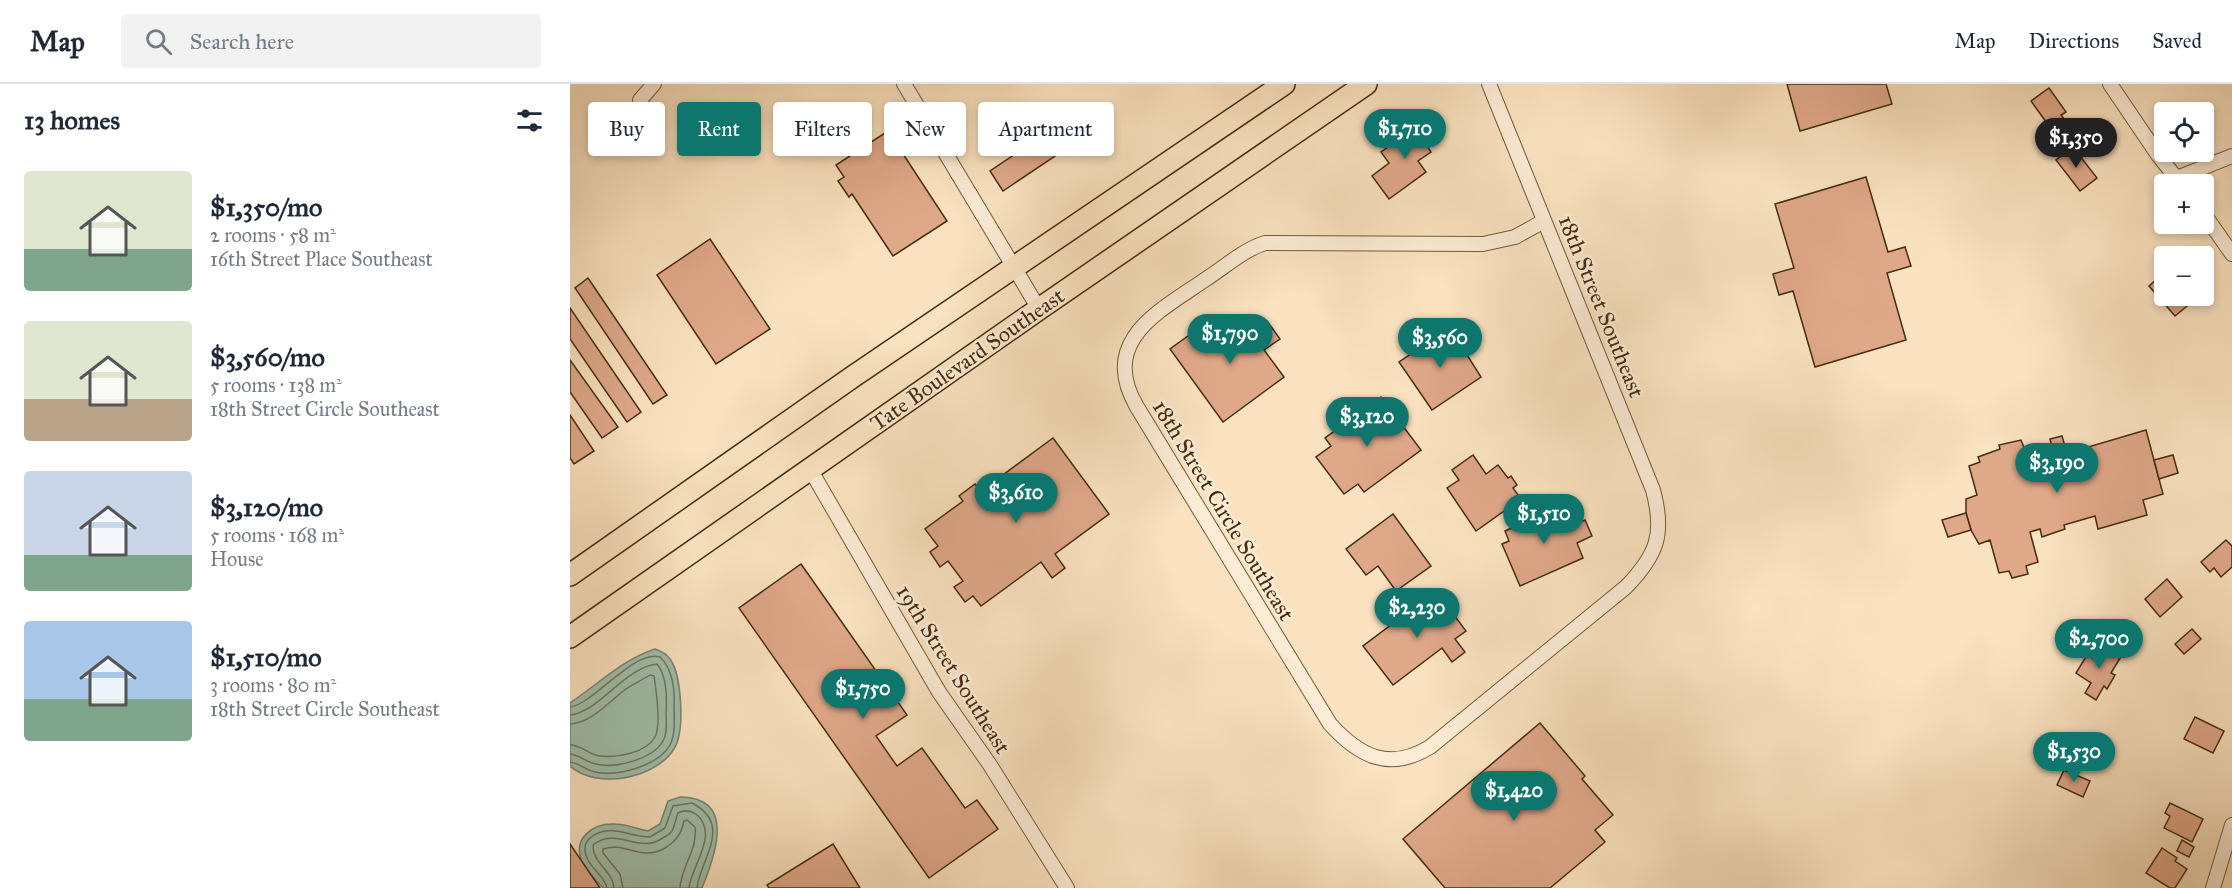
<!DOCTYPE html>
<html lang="en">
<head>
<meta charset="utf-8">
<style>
	body { margin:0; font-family:"IM FELL Great Primer",serif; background:#f2f2f3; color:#1f2937; height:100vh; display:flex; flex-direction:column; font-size:22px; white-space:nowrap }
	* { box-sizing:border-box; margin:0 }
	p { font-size:20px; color:#747a83 }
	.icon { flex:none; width:33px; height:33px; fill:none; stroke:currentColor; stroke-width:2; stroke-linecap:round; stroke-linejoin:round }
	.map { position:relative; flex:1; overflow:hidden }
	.details { display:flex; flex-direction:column; background:#fff; width:570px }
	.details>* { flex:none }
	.banner { position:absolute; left:18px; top:18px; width:570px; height:54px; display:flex; gap:12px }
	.controls { position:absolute; left:1584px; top:18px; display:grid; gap:12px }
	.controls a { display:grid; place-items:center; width:60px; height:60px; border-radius:6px; background:#fff; box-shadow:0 3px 9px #0003; font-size:30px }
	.price { position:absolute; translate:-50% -51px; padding:0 14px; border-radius:21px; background:#0f766e; color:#fff; font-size:20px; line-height:39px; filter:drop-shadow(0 2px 3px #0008) }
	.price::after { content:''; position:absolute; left:50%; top:36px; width:18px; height:14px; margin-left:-9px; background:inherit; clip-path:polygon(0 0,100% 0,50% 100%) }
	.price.active { background:#222; color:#fff }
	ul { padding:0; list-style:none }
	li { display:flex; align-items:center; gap:18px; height:150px; padding:0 24px }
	li span { display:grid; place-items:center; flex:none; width:168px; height:120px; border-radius:6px; color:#555 }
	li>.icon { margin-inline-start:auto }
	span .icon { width:72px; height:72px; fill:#fffc; stroke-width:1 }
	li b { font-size:26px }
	h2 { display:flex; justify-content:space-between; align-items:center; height:72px; padding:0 24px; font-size:26px }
	.chip { padding:0 21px; border-radius:6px; background:#fff; box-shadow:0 3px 9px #0003; font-size:21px; line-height:54px }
	.chip.active { background:#0f766e; color:#fff }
	header { display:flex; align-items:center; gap:36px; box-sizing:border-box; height:84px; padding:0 30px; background:#fff; border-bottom:2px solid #e0e1e3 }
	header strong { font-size:28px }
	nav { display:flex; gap:33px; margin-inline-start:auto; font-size:21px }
	.search { width:420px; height:54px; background:#f2f2f3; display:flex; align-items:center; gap:15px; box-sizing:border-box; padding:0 21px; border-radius:6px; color:#747a83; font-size:22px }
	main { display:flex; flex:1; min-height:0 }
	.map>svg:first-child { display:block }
	.water { fill:#9fbfac; stroke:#7c846d; stroke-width:1.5 }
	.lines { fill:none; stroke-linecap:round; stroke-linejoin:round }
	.shore { stroke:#73765d; stroke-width:1.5 }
	.building { fill:#dfa889; stroke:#472c0e; stroke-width:1.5 }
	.street-casing { stroke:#745a3a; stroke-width:16 }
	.primary-casing { stroke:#472c0e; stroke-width:24 }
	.street { stroke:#fcecd6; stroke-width:14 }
	.primary { stroke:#fae2c0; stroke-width:21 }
	.labels { text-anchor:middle; stroke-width:5; stroke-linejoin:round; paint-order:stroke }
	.street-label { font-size:22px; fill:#472c0e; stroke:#fcecd6 }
</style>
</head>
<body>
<header>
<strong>Map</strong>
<div class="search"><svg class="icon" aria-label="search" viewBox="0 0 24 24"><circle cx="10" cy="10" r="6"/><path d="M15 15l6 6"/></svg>Search here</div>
<nav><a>Map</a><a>Directions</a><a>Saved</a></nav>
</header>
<main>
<section class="details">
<h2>13 homes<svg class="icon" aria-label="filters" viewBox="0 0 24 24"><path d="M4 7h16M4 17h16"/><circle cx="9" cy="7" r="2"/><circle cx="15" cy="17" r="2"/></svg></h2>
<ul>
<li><span style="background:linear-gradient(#dfe7d0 65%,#7fa58c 0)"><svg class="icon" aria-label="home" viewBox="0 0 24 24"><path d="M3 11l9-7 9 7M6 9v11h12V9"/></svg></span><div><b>$1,350/mo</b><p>2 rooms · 58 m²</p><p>16th Street Place Southeast</p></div></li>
<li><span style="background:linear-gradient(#dfe7d0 65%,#b9a48a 0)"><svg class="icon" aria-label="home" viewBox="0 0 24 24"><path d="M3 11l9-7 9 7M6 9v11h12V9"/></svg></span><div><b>$3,560/mo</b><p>5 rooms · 138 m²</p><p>18th Street Circle Southeast</p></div></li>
<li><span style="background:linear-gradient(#c9d6e8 70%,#7fa58c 0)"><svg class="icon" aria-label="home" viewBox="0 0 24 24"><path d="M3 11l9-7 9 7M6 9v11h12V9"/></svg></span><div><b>$3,120/mo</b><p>5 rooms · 168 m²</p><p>House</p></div></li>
<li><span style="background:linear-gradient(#a9c7e8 65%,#7fa58c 0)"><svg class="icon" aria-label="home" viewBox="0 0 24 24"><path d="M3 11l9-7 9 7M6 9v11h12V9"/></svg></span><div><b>$1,510/mo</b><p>3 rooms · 80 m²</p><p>18th Street Circle Southeast</p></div></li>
</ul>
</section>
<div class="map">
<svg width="1662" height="804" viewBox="0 0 1662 804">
	<rect width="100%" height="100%" fill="#fae2c0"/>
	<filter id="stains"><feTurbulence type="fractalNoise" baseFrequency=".00333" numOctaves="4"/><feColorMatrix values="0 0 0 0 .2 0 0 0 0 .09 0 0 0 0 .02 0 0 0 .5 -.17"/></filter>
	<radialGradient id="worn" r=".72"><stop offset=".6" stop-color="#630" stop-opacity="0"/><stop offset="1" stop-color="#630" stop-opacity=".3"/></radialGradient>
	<g class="water">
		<path d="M85,565C91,567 96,569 100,575C112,591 115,648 104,665C85,695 27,706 0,682V619C28,600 52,576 85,565Z"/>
		<path d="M110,713C167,713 145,772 132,804H33C26,796 16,787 12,778C2,754 23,739 45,740C56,740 68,745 78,747L90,740L98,717Z"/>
	</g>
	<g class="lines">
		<g class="shore">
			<path d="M0,623C24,620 64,565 90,573C102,584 105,605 104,620C104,632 106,650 100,661C88,682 47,693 25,688C16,686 9,679 0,678"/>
			<path d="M0,631C28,629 55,583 87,580C97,592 97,614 96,629C96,638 98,649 93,657C83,675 45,685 26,680C16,678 10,671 0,670"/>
			<path d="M0,640C20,639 37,620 52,608C60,601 71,597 80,591L84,592C86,605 91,642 85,653C76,669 47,674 30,672C19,671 12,661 0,661"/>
			<path d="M37,804C35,793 23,786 18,776C14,769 13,760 20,754C38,738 59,753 80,753L95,744L103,722L122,719C164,741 130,775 127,804"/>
			<path d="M44,804C43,787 22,779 23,761C45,742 68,770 91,755C95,753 99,751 102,747C105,741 106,734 108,729C114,726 120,726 126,730C150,750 121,782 119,804"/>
			<path d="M53,804L50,790L33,769V765C55,757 71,778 95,764C106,757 111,751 114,737L117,736L125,743C128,766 111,782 110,804"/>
		</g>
	</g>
	<g class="building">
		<polygon points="1217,0 1316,0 1322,20 1230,47"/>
		<polygon points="1479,4 1496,28 1491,31 1497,39 1484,49 1461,17"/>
		<polygon points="856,36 866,50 855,59 861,68 848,77 856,88 819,115 802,92 819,79 811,68"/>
		<polygon points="481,46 494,66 433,107 420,87"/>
		<polygon points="318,47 377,137 323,172 282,110 279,113 268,97 274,93 266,81"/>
		<polygon points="1503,63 1527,94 1510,107 1486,76"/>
		<polygon points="1296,93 1318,168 1335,163 1341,182 1317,189 1336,256 1245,283 1223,207 1209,211 1203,190 1224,184 1205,120"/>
		<polygon points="140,155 200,245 146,280 87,191"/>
		<polygon points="1594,189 1594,212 1617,212 1622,218 1605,232 1579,202"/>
		<polygon points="18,194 97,311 83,320 5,204"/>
		<polygon points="0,224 71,328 57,338 0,255"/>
		<polygon points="671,234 682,248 697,237 710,255 694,266 714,293 653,338 600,265 636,239 646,252"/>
		<polygon points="880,244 911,293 862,326 829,278"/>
		<polygon points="0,276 48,343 32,354 0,308"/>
		<polygon points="811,313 851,366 794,408 788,400 774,410 746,373 761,362 755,354"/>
		<polygon points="0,331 24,367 4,380 0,374"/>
		<polygon points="1576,346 1593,410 1573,416 1577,431 1528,445 1525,432 1494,441 1495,445 1472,453 1470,445 1460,448 1468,478 1456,482 1458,490 1442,494 1439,487 1429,489 1420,456 1409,460 1401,446 1396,429 1396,415 1407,411 1399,382 1410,378 1408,373 1430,365 1429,361 1451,356 1455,366 1458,365 1467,395 1475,393 1474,388 1488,384 1484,373 1497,369 1508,371 1508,366"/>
		<polygon points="1492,352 1497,369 1484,373 1480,355"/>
		<polygon points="483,354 539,430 485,470 495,484 482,494 471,478 411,522 403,512 395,518 384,503 393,497 378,477 370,483 360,468 368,462 355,445 393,417 389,412 405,400 411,407"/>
		<polygon points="903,371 916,390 928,381 938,394 941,392 947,401 943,404 951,415 906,447 877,404 889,396 882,386"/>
		<polygon points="1603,371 1608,389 1589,395 1584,376"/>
		<polygon points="990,422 999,443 1015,436 1022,452 1007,459 1013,474 950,502 932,460 939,457 935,447"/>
		<polygon points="1396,429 1401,446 1378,453 1372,436"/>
		<polygon points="823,430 861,482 826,507 808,482 796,491 776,465"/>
		<polygon points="1656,456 1662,462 1662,483 1651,493 1644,484 1640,488 1631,478"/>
		<polygon points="231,480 337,631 306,652 327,682 352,664 395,724 407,716 428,745 359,794 169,524"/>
		<polygon points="1597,495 1612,513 1590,533 1575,515"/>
		<polygon points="866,507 896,547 885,555 895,568 882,578 872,564 823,601 793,562"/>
		<polygon points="1622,545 1631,555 1614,570 1605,560"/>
		<polygon points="1534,560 1552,571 1541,589 1545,591 1537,605 1534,602 1526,616 1515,609 1521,599 1506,589 1517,571 1525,576"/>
		<polygon points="1625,633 1654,647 1643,669 1614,655"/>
		<polygon points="970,639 1015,692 1012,695 1043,731 1025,746 1035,758 980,804 875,804 833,755"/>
		<polygon points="1494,686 1520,697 1513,713 1487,701"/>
		<polygon points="1600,719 1633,735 1622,758 1594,744 1600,732 1595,729"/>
		<polygon points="1612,756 1624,763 1619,773 1607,767"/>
		<polygon points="0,760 30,804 0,804"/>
		<polygon points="263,760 290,804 199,804 197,801"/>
		<polygon points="1592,764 1607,774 1605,777 1617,785 1605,804 1600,804 1576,789"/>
	</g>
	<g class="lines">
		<defs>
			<g id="street">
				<polyline points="334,0 469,225"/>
				<path d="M919,0L1083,406C1095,450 1087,471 1056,503L860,663C819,688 789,672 760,640L567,323C528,256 590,227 636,195C655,183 673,166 695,159L913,160L945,153L974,137"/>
				<polyline points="1540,0 1588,71 1611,100"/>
				<polyline points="70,16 84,0"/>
				<polyline points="1607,94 1662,72"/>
				<polyline points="1634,130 1662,170"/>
				<polyline points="240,385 369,608 420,681 497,804"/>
				<polyline points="1643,804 1662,741"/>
			</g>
			<g id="primary">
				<polyline points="0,491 281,294 714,0"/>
				<polyline points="0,553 469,225 796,0"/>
			</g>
		</defs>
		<use href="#street" class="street-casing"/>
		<use href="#primary" class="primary-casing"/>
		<use href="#street" class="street"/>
		<use href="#primary" class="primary"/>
	</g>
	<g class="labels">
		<g class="street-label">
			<text transform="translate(1032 222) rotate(68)" y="8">18th Street Southeast</text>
			<text transform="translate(397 275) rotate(-35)" y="8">Tate Boulevard Southeast</text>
			<text transform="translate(654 426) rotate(59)" y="8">18th Street Circle Southeast</text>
			<text transform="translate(384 585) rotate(58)" y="8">19th Street Southeast</text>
		</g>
	</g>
	<rect width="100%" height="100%" filter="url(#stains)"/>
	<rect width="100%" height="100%" fill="url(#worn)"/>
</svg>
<div class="controls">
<a><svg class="icon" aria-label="locate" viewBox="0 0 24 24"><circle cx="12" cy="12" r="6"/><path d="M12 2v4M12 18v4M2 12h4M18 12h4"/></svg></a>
<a>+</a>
<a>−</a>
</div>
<b class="price" style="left:835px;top:76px">$1,710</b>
<b class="price active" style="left:1506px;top:85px">$1,350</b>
<b class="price" style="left:660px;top:281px">$1,790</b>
<b class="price" style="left:870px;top:285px">$3,560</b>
<b class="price" style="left:797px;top:364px">$3,120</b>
<b class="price" style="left:1487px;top:410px">$3,190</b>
<b class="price" style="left:446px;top:440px">$3,610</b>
<b class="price" style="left:974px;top:461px">$1,510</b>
<b class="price" style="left:847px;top:555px">$2,230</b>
<b class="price" style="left:1529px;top:586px">$2,700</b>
<b class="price" style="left:293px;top:636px">$1,750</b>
<b class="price" style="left:1504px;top:699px">$1,530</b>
<b class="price" style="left:944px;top:738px">$1,420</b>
<div class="banner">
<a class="chip">Buy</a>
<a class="chip active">Rent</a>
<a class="chip">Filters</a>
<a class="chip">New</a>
<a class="chip">Apartment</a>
</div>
</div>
</main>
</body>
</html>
